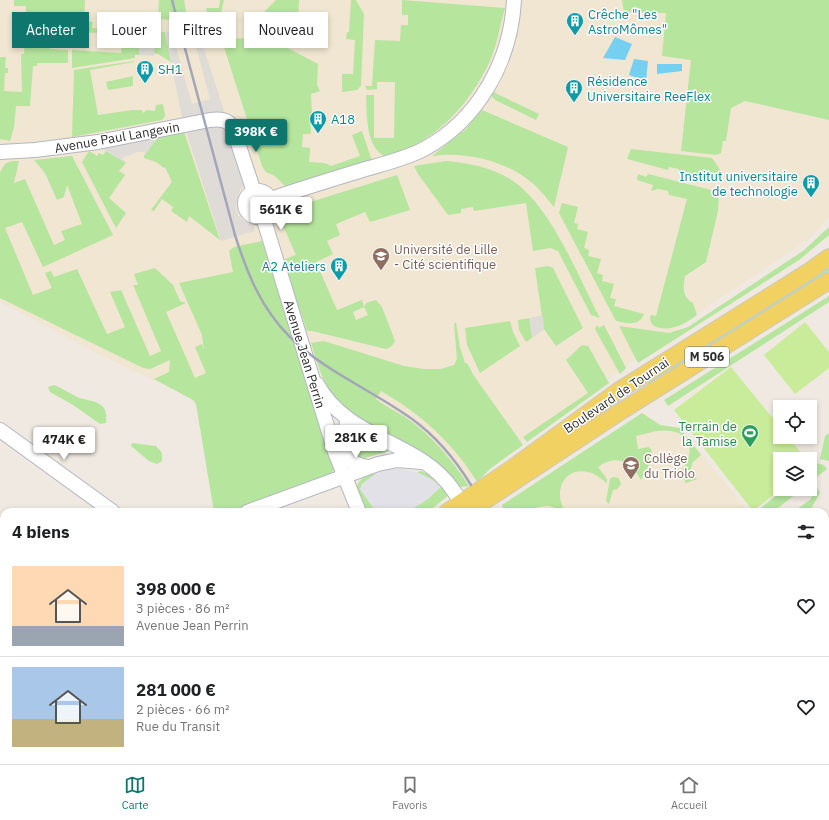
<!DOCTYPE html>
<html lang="fr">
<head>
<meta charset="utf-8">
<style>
	body { margin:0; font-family:"IBM Plex Sans",sans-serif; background:#f2f2f2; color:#202124; height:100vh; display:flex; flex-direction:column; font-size:15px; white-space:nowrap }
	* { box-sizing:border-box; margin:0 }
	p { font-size:13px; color:#757577 }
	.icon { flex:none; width:22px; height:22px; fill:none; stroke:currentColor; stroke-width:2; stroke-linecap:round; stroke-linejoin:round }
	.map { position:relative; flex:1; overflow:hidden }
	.details { position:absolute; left:0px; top:508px; width:829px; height:256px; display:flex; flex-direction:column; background:#fff; border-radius:12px 12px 0 0; box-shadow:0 2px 6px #0003 }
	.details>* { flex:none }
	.top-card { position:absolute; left:12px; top:12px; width:400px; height:36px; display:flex; gap:8px }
	.controls { position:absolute; left:773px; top:400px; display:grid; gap:8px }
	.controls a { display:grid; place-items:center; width:44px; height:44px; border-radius:0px; background:#fff; box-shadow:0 2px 6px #0003; font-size:20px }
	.price { position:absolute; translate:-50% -34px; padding:0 9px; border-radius:4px; background:#fff; color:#222; font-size:13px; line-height:26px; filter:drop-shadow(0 1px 2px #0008) }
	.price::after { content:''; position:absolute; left:50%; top:24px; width:12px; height:9px; margin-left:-6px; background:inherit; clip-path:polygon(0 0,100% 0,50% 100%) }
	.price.current { background:#0f766e; color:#fff }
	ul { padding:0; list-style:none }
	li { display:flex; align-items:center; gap:12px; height:100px; padding:0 12px }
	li+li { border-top:1px solid #e0e0e0 }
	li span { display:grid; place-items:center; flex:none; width:112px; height:80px; border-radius:0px; color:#555 }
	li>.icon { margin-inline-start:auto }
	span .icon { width:48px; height:48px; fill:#fffc; stroke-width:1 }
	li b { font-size:17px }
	h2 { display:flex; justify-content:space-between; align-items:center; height:48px; padding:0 12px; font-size:17px }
	.tag { padding:0 14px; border-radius:0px; background:#fff; box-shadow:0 2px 6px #0003; font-size:14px; line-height:36px }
	.tag.current { background:#0f766e; color:#fff }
	.tab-bar { display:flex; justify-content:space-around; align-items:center; height:56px; border-top:1px solid #e0e0e0; background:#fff; font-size:11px; color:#757577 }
	.tab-bar a { display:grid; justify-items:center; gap:2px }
	.tab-bar .current { color:#0f766e }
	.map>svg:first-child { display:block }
	.industrial { fill:#e3e1e8 }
	.education { fill:#f0e6d1 }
	.green { fill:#b6e59e }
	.pitch { fill:#c9ec9a }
	.plaza { fill:#dfdcd8; fill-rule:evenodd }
	.water { fill:#75cff0 }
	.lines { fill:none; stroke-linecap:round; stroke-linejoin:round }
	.secondary-casing { stroke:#b4b7c1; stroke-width:16 }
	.primary-casing { stroke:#c9c9c9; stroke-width:18 }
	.secondary { stroke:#fff; stroke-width:14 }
	.primary { stroke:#f2d163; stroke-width:16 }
	.rail { stroke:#a3a6b8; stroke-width:2.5 }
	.labels { text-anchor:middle; stroke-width:3; stroke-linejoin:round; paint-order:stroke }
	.shield { fill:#fff; stroke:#6d6d6d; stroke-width:1 }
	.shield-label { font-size:12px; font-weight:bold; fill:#2e2e2e }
	.culture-label { font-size:13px; fill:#0d838f; stroke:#fff; text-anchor:start }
	.street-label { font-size:13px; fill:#2e2e2e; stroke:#fff }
	.education-label { font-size:13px; fill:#785e54; stroke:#fff; text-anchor:start }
	.leisure-label { font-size:13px; fill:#27864d; stroke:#fff; text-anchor:end }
</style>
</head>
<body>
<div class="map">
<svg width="829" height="764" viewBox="0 0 829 764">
	<rect width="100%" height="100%" fill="#efe9e1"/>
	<polygon class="industrial" points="390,469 401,469 423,474 433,480 441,487 428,499 408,512 376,512 360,489 366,479 375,474"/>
	<g class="education">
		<polygon points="0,0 829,0 829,217 808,240 709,306 460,487 337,376 174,390 98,354 0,302"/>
		<polygon points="642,413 660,424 680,428 749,512 504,512 502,505"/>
		<polygon points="679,760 741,760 739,764 680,764"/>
	</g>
	<g class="green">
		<polygon points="14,0 85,0 84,21 93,22 92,28 145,31 144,40 139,40 139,55 135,55 135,58 72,68 72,50 121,53 123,34 51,31 50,49 68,50 68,63 37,63 37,66 33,66 30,106 16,106 14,127 10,141 0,139 0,57 6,57 5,68 8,68 8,73 5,73 4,91 22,92 21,54 24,54 26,6 14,6"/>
		<polygon points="159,0 184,0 187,17 183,20 172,22 172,20 158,19"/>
		<polygon points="220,0 224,0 217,30 220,31 221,37 215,37 206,8 219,8"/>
		<polygon points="276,0 299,0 297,35 293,35 293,30 282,21 274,20 271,24 261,19 265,11"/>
		<polygon points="351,0 356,0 364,14 361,86 357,90 342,92 342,74 353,74 355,40 346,39 347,32 349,32"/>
		<path d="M402,0L505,8C500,25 497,45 490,61C468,107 435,142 386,157C365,147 367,115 366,95H374V138H394L395,82H377V89L367,90L365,86H372L375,40L400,41L401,25H408V15H402Z"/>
		<polygon points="622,0 829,0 829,120 745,101 731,108 726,141 723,141 721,153 716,155 681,151 691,60 662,56 666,13 624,12"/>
		<polygon points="149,31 165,32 171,62 158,54 154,53 155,41 149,40"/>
		<polygon points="230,38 253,39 253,43 254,40 282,42 282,45 318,64 317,85 320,91 311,94 312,116 310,117 311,134 303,134 302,147 310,148 309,162 324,163 331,166 360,156 352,135 362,131 373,164 287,188 275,176 266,172 262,166 223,44"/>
		<polygon points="134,61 134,62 90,70 98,115 132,110 141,110 144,113 146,110 155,111 156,105 163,104 165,116 162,120 72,137 74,70"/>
		<polygon points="133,76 133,86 108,90 106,82"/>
		<polygon points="491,91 539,114 536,120 495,100 492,97"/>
		<path d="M482,110L568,147L554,207C546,197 537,186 526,178C501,160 463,151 432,156L466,129Z"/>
		<polygon points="184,132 220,240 189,216 187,222 171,211 173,207 162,199 154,211 151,210 172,182 165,167 164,168 156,162 144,158 144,156 158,137"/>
		<polygon points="631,149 712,158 721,171 719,182 679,172 679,169 669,167 668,170 627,159"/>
		<polygon points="89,151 97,156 99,153 103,155 106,151 126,163 119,171 125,175 109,198 126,213 116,228 82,162"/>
		<path d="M72,156L113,235L43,267L22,222L5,228L33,295L52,288L45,273L51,271L54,277L77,269L107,334L125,327L110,292L121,290L150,356L161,351L133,285H138L134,274L155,268L173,285L180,301L186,303L166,312L195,378L206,373L195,347L202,344L204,350L202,335L179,283L233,272L229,251L234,247L262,241L334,470L331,473L229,512H214L196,404L193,400L154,379L169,372L170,360L150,369L143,368L0,298V173C5,162 7,161 19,161L14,183L25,179L54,245L65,240L61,231L82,224L67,185L64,197L57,200L45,173L34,160Z"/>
		<path d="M446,161C473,163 502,170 522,188C557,220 578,277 600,318L591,315L558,251L550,248L533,251L526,203L474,211L473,207L461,209V213L448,215L418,174L414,166Z"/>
		<path d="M638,174L646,177L648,174L719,192L718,211L706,262L685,276C683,287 682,297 693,303L697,315C685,324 669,333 654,326C651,323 649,320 651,315L656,316L687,199L669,195L668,191L658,189L651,191L653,185L637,180Z"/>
		<polygon points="397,175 410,210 370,222 365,212 336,224 340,235 327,241 333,254 316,262 337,310 362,300 364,307 353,312 356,320 368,315 364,307 366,303 376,300 382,307 395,341 391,347 386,349 312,331 307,331 283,260 296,255 284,228 288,209"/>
		<circle cx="258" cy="204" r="8"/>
		<path d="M562,203L578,207L574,223L578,224L577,229L588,232L584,248L589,250L588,256L601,259L597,273L603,275L602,281L614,284L610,298L616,299L614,306L644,314C639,327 627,323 616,321L559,213Z"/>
		<polygon points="829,227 829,235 799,260 638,363 619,326 669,333 688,327 803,251"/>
		<polygon points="826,263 829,267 829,276 651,388 645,379"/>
		<polygon points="548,266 553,268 583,328 556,346 544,329 526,342 519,330 518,320 542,316 535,268"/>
		<polygon points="829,296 829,302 668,406 664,400"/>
		<polygon points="510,321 513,332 520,346 480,373 467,345 465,328"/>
		<path d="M456,322L460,348L465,363H467L474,376L523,445L491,468L477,482C453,443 421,414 381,391L376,399C385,406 396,411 405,417C432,435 452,460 469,486L460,487C421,448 359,438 329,389C320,375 316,358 311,343L324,341L404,366L423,369H440L454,365L457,359L454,324Z"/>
		<polygon points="597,325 599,328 604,325 626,368 620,374 595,329"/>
		<polygon points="582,345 588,346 609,383 527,442 523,437 588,393 566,360"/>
		<path d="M54,385C62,388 69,393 77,397C92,403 109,399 106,423L100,424L73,405L50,392L48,387Z"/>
		<path d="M642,413L660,425L680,428L701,455L692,463L691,470L697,479L686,483L680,472C694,458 694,434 671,431C659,429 649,433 636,436L638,449L649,447L652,451L649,457L651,461L641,480C631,462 617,453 598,467L607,479V483C601,479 595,473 588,472C563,466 553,493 565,511L564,512L550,506H545L538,507L529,512H505L502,505Z"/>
		<polygon points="349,428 389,451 365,458 353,456"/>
		<polygon points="829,433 829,461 820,459 825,436"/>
		<polygon points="132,443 156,446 162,453 162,461 157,464 149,461 131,446"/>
		<polygon points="816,463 824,465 827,469 810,482 810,468"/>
		<polygon points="421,471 434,477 449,495 428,512 408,512 428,499 441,487 433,480 417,472"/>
		<path d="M374,473L375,474L362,484L360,489L376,512H364C357,491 349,482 374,473Z"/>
		<polygon points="613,477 619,478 621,485 617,489 613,490 609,504 606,501 610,479"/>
		<polygon points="816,486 820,493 809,512 793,512 811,499"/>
		<polygon points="784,489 802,489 773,512 756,512"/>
		<polygon points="4,632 4,680 0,682 0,642"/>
		<polygon points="825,644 829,647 829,724 825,725"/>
	</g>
	<g class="pitch">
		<polygon points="805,322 829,352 829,368 795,394 764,355"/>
		<polygon points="731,367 780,427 780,437 788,437 806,459 780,459 781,489 753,511 674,410"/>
	</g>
	<g class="plaza">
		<path d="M170,27H197L225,114L183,122L165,32H169ZM193,35L210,99L192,104L174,40Z"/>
		<polygon points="139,40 155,40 154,56 139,55"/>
		<polygon points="219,126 228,133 244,186 240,190 236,206 238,215 244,221 253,225 255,231 221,241 186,131"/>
		<polygon points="158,137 144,156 145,152 138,152 122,158 126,163 101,148"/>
		<polygon points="543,316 544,329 532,338 529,318"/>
	</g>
	<g class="water">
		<polygon points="615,37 632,44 625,60 603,58"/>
		<polygon points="634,59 648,61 646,81 629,75"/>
		<polygon points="657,64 682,64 682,71 657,74"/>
	</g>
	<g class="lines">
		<defs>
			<g id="secondary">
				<path d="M0,152L35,150L98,142L210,120C220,119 228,119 233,128L254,192"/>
				<circle cx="258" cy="204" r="13"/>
				<path d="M271,199C303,188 336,178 369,168C387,163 407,158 424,149C478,120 511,61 514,0"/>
				<polyline points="263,217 335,452 359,512"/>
				<path d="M317,384C348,441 419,440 453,490C458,496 461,504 464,512"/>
				<path d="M347,420C345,442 339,462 367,467"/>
				<polyline points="0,430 113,512"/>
				<polyline points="247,512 378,464 397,460 421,462"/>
				<polyline points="466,760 468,764"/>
			</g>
			<g id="primary">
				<polyline points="447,512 511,469 618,391 808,272 829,257"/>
				<polyline points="468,512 623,410 829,281"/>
				<polyline points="145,764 146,760"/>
				<polyline points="158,764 160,760"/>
			</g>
		</defs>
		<use href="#secondary" class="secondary-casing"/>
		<use href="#primary" class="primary-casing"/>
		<use href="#secondary" class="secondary"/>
		<use href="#primary" class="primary"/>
		<g class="rail">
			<path d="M172,0L235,235C247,273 261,308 289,336C325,372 372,390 412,419C437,437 455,459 471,485"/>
			<polyline points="584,761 586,764"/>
		</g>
	</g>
	<defs>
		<symbol id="building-pin" viewBox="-11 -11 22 30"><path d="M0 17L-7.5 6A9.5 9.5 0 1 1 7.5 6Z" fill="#0f9aa8" stroke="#fff"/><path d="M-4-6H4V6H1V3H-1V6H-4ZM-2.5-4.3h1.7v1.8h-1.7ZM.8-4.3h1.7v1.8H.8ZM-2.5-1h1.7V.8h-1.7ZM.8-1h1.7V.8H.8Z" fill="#fff"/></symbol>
		<symbol id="university-pin" viewBox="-11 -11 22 30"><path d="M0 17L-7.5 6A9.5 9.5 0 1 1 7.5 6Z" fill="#8d6e63" stroke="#fff"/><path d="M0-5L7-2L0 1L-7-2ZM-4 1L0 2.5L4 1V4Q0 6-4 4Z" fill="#fff"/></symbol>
		<symbol id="stadium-pin" viewBox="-11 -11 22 30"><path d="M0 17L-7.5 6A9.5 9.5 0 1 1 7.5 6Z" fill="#2e9e5b" stroke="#fff"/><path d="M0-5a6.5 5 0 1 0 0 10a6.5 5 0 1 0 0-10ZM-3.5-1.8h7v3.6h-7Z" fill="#fff"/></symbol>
		<symbol id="school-pin" viewBox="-11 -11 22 30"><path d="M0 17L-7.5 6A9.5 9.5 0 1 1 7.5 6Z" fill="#8d6e63" stroke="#fff"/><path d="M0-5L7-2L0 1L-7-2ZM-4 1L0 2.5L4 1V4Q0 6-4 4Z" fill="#fff"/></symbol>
	</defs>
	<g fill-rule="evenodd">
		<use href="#building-pin" x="565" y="11" width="20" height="27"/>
		<use href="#building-pin" x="135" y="59" width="20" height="27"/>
		<use href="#building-pin" x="564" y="78" width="20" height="27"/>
		<use href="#building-pin" x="308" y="109" width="20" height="27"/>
		<use href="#building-pin" x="801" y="173" width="20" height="27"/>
		<use href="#university-pin" x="371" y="246" width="20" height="27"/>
		<use href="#building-pin" x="329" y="256" width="20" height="27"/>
		<use href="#stadium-pin" x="740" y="423" width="20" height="27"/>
		<use href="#school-pin" x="621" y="455" width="20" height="27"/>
	</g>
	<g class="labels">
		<rect class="shield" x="685" y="347" width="44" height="20" rx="3"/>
		<g class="shield-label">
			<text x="707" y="361">M 506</text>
		</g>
		<g class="culture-label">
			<text x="588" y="19">Crêche "Les<tspan x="588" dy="15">AstroMômes"</tspan></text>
			<text x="158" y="74">SH1</text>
			<text x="587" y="86">Résidence<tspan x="587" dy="15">Universitaire ReeFlex</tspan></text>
			<text x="331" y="124">A18</text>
			<text x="798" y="181" text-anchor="end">Institut universitaire<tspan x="798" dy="15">de technologie</tspan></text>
			<text x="326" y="271" text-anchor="end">A2 Ateliers</text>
		</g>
		<g class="street-label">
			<text transform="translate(117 137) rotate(-10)" y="5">Avenue Paul Langevin</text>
			<text transform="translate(305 354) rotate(73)" y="5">Avenue Jean Perrin</text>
			<text transform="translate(616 395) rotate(-34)" y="5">Boulevard de Tournai</text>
		</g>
		<g class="education-label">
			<text x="394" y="254">Université de Lille<tspan x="394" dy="15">‐ Cité scientifique</tspan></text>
			<text x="644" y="463">Collège<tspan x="644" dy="15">du Triolo</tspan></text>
		</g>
		<g class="leisure-label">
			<text x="737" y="431">Terrain de<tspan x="737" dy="15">la Tamise</tspan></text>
		</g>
	</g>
</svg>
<div class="controls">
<a><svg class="icon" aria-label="locate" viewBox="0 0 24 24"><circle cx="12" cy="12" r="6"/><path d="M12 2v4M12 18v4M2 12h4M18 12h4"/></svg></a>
<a><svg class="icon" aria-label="layers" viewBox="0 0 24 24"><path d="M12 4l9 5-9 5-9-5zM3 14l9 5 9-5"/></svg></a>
</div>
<b class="price current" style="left:256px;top:153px">398K €</b>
<b class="price" style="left:281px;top:231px">561K €</b>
<b class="price" style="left:356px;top:459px">281K €</b>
<b class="price" style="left:64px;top:461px">474K €</b>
<div class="top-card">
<a class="tag current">Acheter</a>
<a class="tag">Louer</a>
<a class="tag">Filtres</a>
<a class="tag">Nouveau</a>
</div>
<section class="details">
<h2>4 biens<svg class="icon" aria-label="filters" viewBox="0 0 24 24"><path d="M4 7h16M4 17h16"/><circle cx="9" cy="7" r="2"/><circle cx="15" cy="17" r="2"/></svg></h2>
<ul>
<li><span style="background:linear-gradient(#ffd9b3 75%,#9aa5b1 0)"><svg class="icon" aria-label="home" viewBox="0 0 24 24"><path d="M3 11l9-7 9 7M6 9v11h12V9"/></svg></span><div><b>398 000 €</b><p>3 pièces · 86 m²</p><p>Avenue Jean Perrin</p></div><svg class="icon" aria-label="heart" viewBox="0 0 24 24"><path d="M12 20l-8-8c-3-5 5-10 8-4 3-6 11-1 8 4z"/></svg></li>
<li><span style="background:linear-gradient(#a9c7e8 65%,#c2b280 0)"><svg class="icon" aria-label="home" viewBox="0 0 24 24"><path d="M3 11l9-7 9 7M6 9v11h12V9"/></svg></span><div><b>281 000 €</b><p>2 pièces · 66 m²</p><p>Rue du Transit</p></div><svg class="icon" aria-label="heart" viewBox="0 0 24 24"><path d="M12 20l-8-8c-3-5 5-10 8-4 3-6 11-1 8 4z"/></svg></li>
</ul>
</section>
</div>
<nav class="tab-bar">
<a class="current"><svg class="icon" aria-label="map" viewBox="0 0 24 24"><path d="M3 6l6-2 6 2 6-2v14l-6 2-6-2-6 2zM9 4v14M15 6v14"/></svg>Carte</a>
<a><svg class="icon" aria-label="saved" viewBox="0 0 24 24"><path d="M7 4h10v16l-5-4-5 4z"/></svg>Favoris</a>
<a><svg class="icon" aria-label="home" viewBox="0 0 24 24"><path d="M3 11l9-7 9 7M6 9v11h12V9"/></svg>Accueil</a>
</nav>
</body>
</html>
